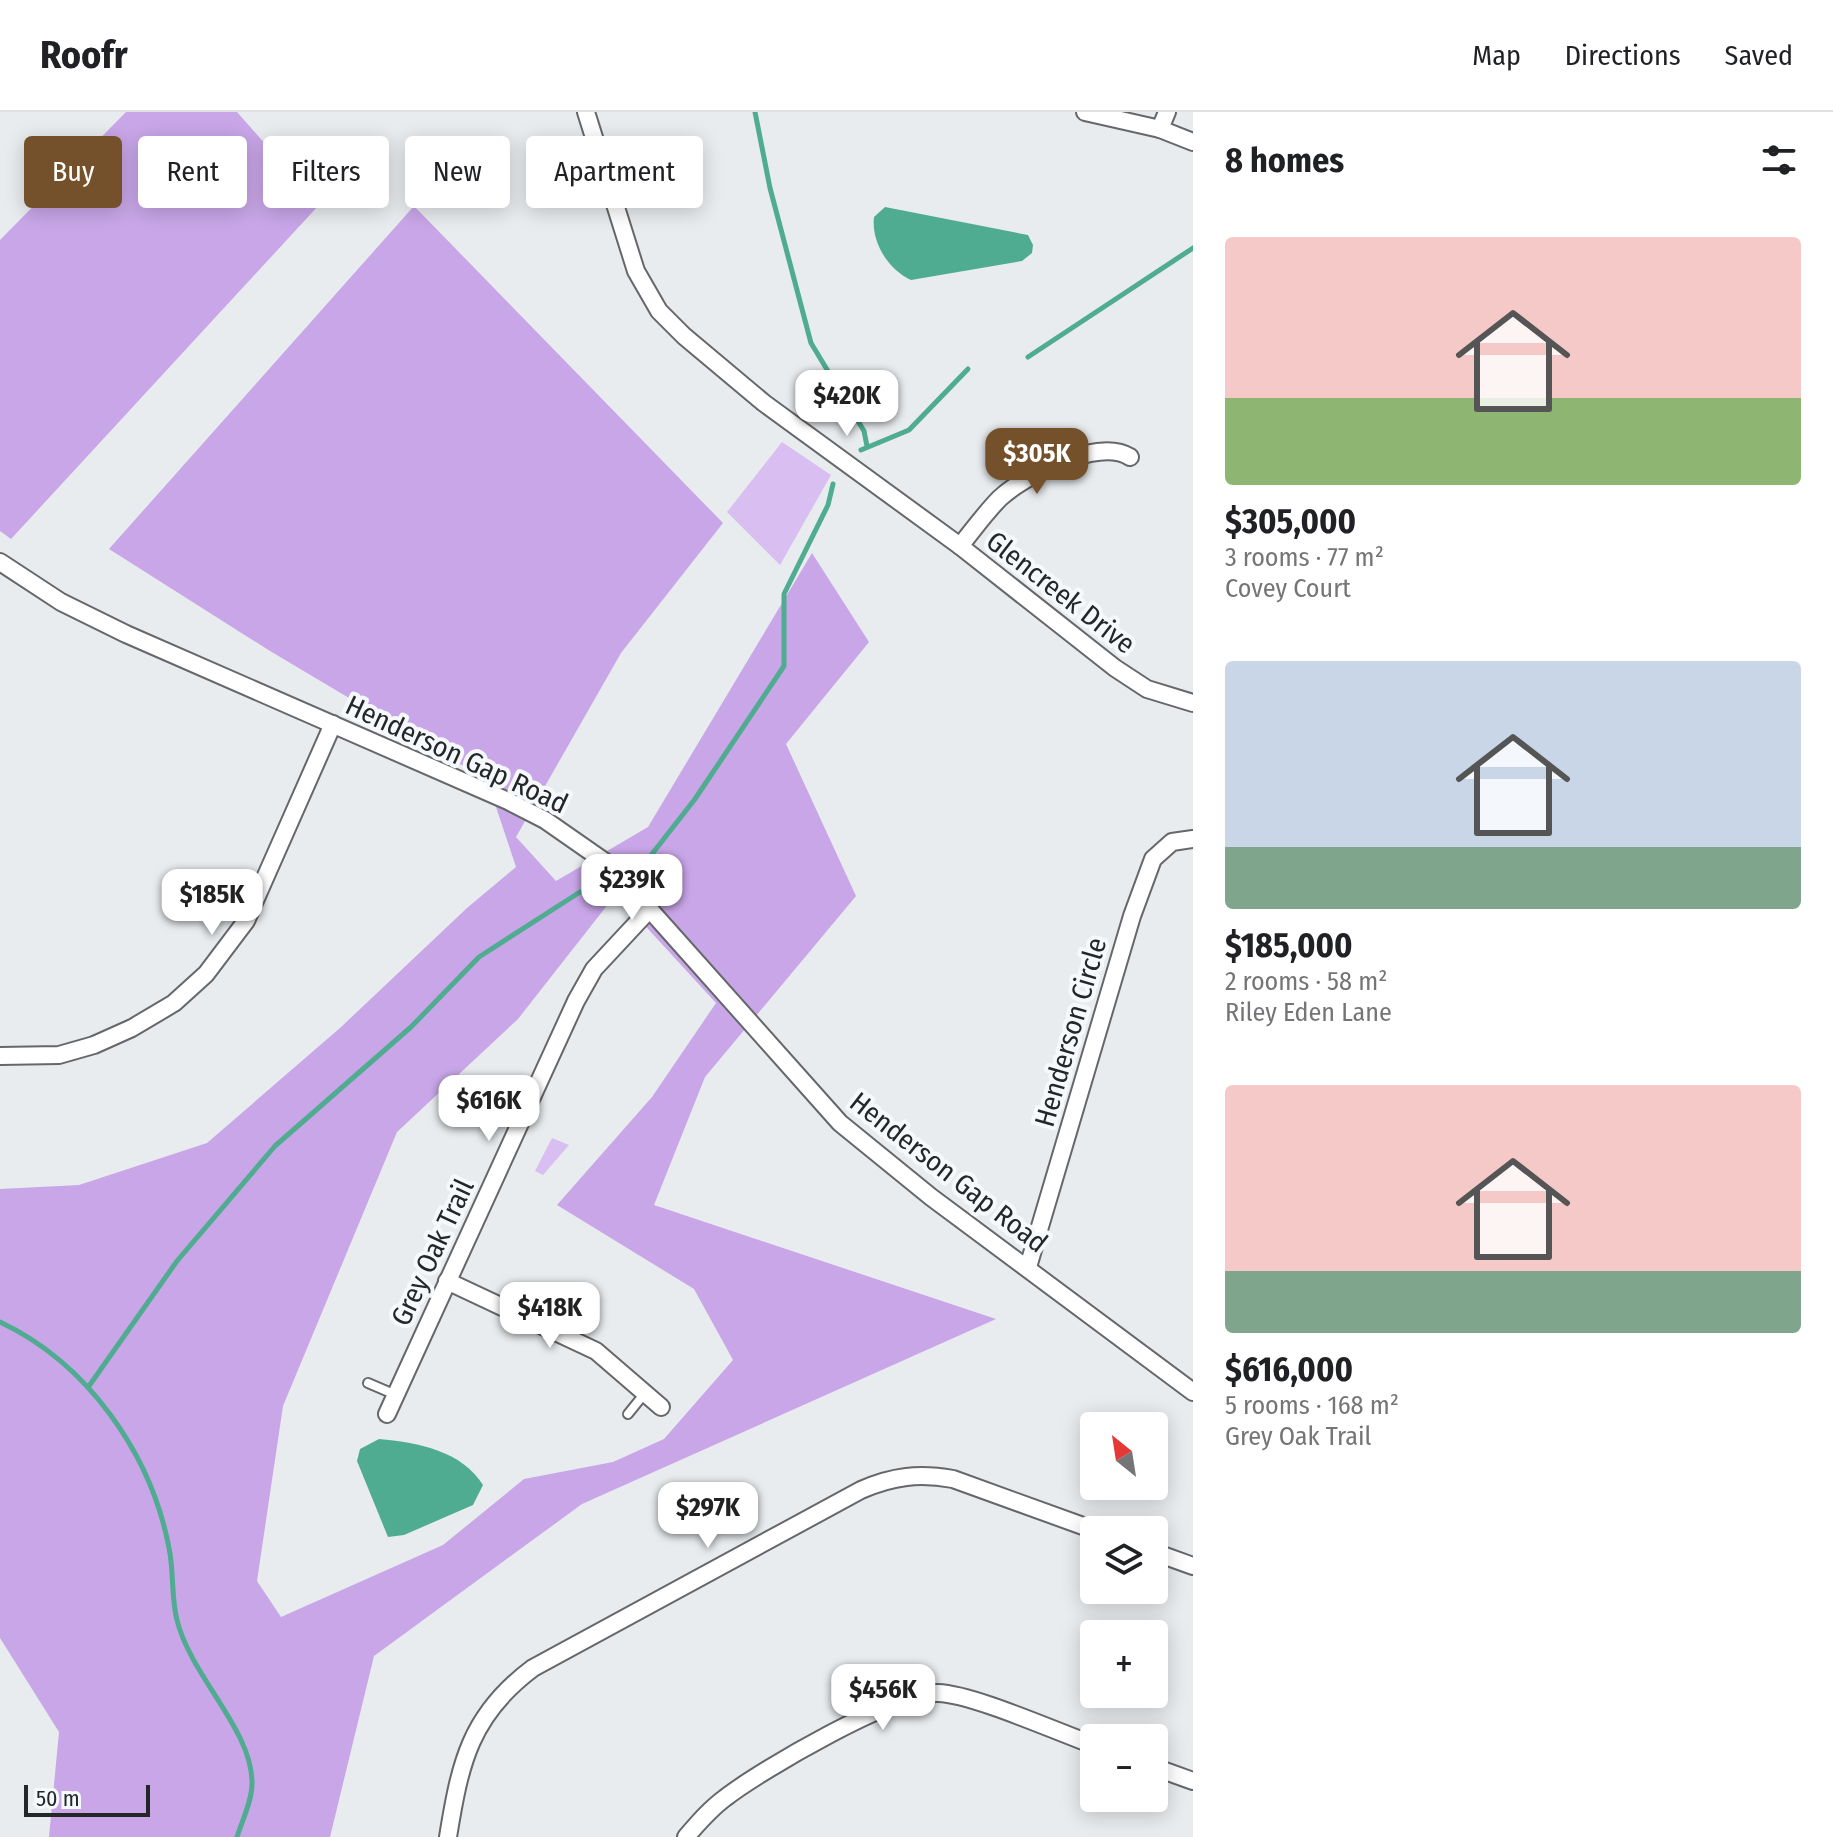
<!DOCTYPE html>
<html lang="en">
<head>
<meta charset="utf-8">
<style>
	body { margin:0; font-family:"Fira Sans Condensed",sans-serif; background:#f2f2f2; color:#202124; height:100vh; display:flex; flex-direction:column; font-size:30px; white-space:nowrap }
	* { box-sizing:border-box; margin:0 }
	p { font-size:26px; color:#757577 }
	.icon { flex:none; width:44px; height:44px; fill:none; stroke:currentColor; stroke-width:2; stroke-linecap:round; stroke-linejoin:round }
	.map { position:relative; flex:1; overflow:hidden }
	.panel { display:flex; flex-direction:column; background:#fff; width:640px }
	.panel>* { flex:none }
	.guide { position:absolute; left:24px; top:24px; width:760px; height:72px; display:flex; gap:16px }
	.needle { width:52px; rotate:330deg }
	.fabs { position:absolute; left:1080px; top:1300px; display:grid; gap:16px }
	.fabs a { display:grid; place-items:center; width:88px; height:88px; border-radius:8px; background:#fff; box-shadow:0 4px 20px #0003; font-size:40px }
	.scale { position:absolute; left:24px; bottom:20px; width:126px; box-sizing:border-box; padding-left:8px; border:4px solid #252627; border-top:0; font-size:22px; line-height:28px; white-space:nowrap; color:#252627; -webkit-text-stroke:6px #f6f9fc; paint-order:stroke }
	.price { position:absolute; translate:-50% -68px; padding:0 18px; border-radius:16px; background:#fff; color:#222; font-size:26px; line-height:52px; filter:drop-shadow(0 2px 4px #0008) }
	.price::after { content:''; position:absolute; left:50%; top:48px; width:24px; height:18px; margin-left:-12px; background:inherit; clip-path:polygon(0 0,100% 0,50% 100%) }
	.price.active { background:#74512a; color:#fff }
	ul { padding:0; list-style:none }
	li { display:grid; align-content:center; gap:16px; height:424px; padding:0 32px }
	li span { display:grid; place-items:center; height:248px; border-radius:8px; color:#555 }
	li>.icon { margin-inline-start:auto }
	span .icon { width:144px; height:144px; fill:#fffc; stroke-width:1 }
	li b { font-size:34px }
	h2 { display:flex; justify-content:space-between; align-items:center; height:96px; padding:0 32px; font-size:34px }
	.tag { padding:0 28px; border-radius:8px; background:#fff; box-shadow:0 4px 20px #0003; font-size:28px; line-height:72px }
	.tag.active { background:#74512a; color:#fff }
	header { display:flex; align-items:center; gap:48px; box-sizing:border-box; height:112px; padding:0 40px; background:#fff; border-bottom:2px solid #e0e0e0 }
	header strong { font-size:38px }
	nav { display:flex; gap:44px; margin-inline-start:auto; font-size:28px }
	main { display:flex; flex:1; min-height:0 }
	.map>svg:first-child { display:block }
	.green { fill:#d9bef1 }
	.forest { fill:#c9a6e8; fill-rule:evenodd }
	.water { fill:#4fac90 }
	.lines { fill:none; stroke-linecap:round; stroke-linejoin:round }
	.stream { stroke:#4fac90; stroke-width:5 }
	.service-casing { stroke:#65676a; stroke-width:12 }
	.minor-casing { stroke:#65676a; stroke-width:20 }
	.service { stroke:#fff; stroke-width:8 }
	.minor { stroke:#fff; stroke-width:16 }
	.labels { text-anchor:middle; stroke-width:8; stroke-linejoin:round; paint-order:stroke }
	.street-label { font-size:28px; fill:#252627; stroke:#f6f9fc }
</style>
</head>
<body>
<header>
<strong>Roofr</strong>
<nav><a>Map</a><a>Directions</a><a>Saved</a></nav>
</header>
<main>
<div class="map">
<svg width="1193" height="1725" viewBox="0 0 1193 1725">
	<rect width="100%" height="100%" fill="#e8ecee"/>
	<g class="green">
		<polygon points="782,330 831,363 780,453 727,400"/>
		<polygon points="552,1026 569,1033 543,1063 535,1059"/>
	</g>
	<g class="forest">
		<polygon points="126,0 237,0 319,93 11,427 0,419 0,128"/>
		<path d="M414,94L723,411L621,541L516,725L556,769L648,715L812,441L869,530L786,632L856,784L705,965L654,1093L996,1207L582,1392L374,1544L330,1725H49L59,1620L0,1526V1077L79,1073L207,1031L340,916L467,796L516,755L487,668L270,539L109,437ZM616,782L716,891L652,985L557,1093L694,1177L733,1248L664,1327L613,1350L524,1367L443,1433L281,1505L257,1469L283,1294L397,1020L518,907Z"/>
	</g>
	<g class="water">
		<path d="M885,95L1028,123L1033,133L1032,141L1022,149L911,168C889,158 871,131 874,105Z"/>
		<path d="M379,1327C417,1330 462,1339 483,1373L473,1393L404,1423L388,1425L357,1349L360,1337Z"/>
	</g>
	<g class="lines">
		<g class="stream">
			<polyline points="755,0 770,76 811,231 864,319 867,334"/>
			<polyline points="1028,245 1193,136"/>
			<polyline points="861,338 909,318 968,257"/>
			<polyline points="652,742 695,687 784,554 784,482 828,393 833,372"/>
			<path d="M0,1210C87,1251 151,1341 169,1436C174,1459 171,1486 177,1508C191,1565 253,1618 252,1672C252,1689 242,1709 237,1725"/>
			<polyline points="89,1274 177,1149 275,1034 411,915 479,845 580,780"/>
		</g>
		<defs>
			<g id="service">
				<polyline points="368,1271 396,1283"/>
				<polyline points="628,1302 645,1281"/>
			</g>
			<g id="minor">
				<polyline points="586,0 636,159 659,199 684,224 764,291 960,434 1115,556 1147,577 1193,591"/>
				<polyline points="1085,0 1160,17 1193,30"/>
				<polyline points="1160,17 1167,0"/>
				<path d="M960,434C973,418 986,400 1000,386C1025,363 1098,325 1130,345"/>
				<polyline points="0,450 61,490 126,522 508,689 545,708 611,754 840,1011 931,1085 1193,1280"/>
				<polyline points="0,944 59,943 94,933 132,916 174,891 206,862 246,809 333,612"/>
				<polyline points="1028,1155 1132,804 1153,747 1172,730 1193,727"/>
				<polyline points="447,1169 596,1239 661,1295"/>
				<polyline points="387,1302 576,889 594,857 649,798"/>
				<polyline points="1154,1440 1193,1454"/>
				<polyline points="1154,1655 1193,1669"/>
				<path d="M448,1725C460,1651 470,1603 533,1556L861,1378C893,1364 919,1361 953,1367L1094,1418"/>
				<path d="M686,1725C698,1711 710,1697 725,1686C761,1658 895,1580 938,1581C973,1582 1057,1620 1094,1633"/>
			</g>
		</defs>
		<use href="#service" class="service-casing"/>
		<use href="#minor" class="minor-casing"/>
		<use href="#service" class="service"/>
		<use href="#minor" class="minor"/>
	</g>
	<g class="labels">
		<g class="street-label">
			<text transform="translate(1061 480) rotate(38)" y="10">Glencreek Drive</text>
			<text transform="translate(457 642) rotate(25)" y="10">Henderson Gap Road</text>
			<text transform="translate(1070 920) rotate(-74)" y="10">Henderson Circle</text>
			<text transform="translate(949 1060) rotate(38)" y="10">Henderson Gap Road</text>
			<text transform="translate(432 1140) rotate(-65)" y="10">Grey Oak Trail</text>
		</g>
	</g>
</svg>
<div class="fabs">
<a><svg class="needle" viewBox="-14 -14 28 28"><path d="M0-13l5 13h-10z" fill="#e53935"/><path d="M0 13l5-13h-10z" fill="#757577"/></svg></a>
<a><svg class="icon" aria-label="layers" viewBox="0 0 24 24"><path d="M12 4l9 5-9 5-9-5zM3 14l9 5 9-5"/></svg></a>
<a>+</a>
<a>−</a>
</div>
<div class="scale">50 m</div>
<b class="price" style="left:847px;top:326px">$420K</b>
<b class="price active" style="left:1037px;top:384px">$305K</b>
<b class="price" style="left:632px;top:810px">$239K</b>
<b class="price" style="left:212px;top:825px">$185K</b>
<b class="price" style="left:489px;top:1031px">$616K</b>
<b class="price" style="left:550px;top:1238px">$418K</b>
<b class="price" style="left:708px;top:1438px">$297K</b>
<b class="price" style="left:883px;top:1620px">$456K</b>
<div class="guide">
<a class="tag active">Buy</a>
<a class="tag">Rent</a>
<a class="tag">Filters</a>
<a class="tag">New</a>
<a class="tag">Apartment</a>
</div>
</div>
<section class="panel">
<h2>8 homes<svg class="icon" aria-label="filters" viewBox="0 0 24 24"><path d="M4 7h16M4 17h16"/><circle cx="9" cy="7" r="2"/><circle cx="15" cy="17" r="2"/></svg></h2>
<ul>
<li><span style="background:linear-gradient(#f6c9c9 65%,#8fb573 0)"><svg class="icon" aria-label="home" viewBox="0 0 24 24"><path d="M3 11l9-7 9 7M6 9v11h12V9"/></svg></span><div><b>$305,000</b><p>3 rooms · 77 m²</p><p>Covey Court</p></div></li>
<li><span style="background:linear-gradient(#c9d6e8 75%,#7fa58c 0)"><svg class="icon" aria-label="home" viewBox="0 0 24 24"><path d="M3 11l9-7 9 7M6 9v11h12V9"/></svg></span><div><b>$185,000</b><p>2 rooms · 58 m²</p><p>Riley Eden Lane</p></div></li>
<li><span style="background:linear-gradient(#f6c9c9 75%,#7fa58c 0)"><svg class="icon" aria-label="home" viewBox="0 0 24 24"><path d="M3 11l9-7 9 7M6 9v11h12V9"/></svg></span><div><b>$616,000</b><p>5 rooms · 168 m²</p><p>Grey Oak Trail</p></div></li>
</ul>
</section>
</main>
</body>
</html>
